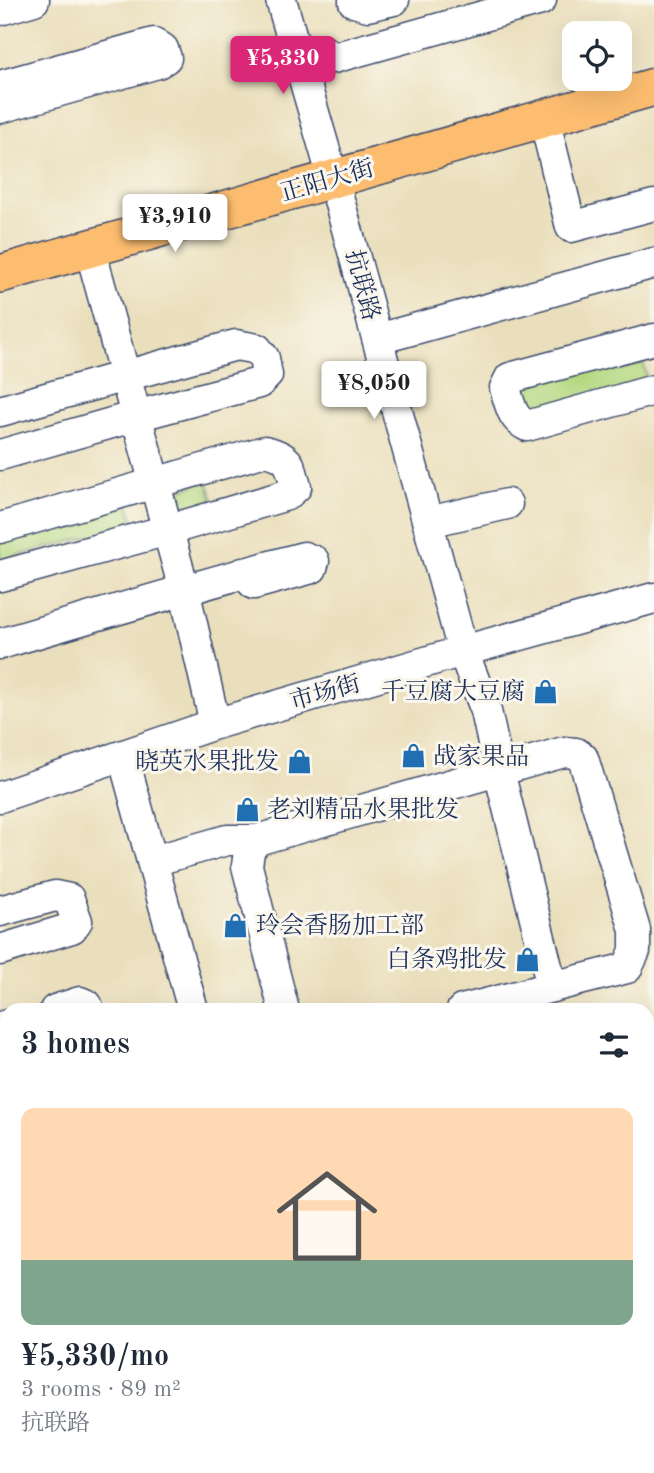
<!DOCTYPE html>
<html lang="en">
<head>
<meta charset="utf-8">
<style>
	body { margin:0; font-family:"Old Standard TT","Noto Serif SC",serif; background:#f2f2f3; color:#1f2937; height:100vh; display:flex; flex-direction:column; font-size:26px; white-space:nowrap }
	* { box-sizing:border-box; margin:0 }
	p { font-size:23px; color:#747a83 }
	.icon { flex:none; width:38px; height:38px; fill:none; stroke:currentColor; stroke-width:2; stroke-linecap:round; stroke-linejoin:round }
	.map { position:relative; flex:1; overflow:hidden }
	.drawer { position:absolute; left:0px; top:1003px; width:654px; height:471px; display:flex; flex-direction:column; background:#fff; border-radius:21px 21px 0 0; box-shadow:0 7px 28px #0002 }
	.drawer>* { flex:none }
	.fabs { position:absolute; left:562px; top:21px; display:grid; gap:14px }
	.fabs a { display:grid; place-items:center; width:70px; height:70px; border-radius:14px; background:#fff; box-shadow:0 7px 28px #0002; font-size:35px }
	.price { position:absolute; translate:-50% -60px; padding:0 16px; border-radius:7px; background:#fff; color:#222; font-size:23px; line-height:46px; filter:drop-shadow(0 2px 4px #0008) }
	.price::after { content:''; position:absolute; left:50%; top:42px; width:21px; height:16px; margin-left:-10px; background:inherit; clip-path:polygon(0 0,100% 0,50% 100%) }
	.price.on { background:#db2777; color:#fff }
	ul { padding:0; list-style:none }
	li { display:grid; align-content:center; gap:14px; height:371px; padding:0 21px }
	li span { display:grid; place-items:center; height:217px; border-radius:14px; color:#555 }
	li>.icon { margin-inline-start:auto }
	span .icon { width:126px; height:126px; fill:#fffc; stroke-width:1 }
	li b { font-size:30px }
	h2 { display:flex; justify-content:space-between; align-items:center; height:84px; padding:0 21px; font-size:30px }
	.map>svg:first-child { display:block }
	.green { fill:#b4d880; stroke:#68846f; stroke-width:2 }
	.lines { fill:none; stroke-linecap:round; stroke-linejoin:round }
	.minor-casing { stroke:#3a496c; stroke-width:33 }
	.major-casing { stroke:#3a496c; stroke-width:40 }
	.minor { stroke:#fff; stroke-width:30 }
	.major { stroke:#fcbd6f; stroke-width:37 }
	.labels { text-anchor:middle; stroke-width:6; stroke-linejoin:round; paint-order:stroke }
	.street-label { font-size:24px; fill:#1b2f5e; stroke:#fbf7ec }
	.poi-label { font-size:24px; fill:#1b2f5e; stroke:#fbf7ec; text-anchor:end }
</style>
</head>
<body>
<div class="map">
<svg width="654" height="1473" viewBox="0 0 654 1473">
	<rect width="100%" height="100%" fill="#fbf7ec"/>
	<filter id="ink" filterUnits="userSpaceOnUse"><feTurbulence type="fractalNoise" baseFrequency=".0143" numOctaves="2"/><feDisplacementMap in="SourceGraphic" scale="14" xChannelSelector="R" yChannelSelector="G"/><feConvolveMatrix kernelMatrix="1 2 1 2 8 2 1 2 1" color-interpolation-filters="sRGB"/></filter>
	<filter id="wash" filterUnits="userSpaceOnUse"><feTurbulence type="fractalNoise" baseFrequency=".00686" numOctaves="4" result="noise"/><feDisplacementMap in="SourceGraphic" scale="28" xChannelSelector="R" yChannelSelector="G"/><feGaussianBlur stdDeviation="1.57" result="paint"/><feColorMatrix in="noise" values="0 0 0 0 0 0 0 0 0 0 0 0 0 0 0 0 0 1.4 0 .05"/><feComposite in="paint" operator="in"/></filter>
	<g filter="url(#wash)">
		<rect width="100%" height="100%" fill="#eadfbc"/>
		<g class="green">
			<polygon points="640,351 649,385 529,418 520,384"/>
			<polygon points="207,480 213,500 182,507 177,497 178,491"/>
			<polygon points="129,504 134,525 0,560 0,541"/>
		</g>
	</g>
	<g filter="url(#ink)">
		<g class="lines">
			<defs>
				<g id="minor">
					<polyline points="281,0 333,178 463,651 486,711 499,771 552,987"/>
					<polyline points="354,0 354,2 368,6 394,0"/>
					<polyline points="0,10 34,0"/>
					<polyline points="298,58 324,51 333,58 541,0"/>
					<polyline points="0,86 154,43 163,49 166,58 158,63 0,108"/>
					<polyline points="544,118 571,227 654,205"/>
					<polyline points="90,249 184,589 215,724"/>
					<polyline points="378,339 654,263"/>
					<path d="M654,339L510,378L505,388C510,404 512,419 527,426L654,390"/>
					<polyline points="0,411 236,345 257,349 264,358 267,375 259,383 136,416 0,455"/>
					<polyline points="428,522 507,504"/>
					<path d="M0,528L265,451C290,457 290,463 296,487L287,495L168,530L0,576"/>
					<path d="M0,644C101,614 202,584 304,557L314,561L312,568L254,584L243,573"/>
					<polyline points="123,756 193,1010"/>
					<polyline points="0,797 215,724 463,651 654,598"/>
					<polyline points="153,861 227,840 257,840"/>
					<polyline points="0,911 55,896 69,899 77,921 72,928 0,950"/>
					<polyline points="55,1010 80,1002 87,1005 89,1010"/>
					<polyline points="284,1010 247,866 249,851 257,840 564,752 576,753 583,758 635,930 635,951 627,968 462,1010"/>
					<polyline points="0,1027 7,1025"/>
					<polyline points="648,1044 654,1042"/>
					<polyline points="0,1086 7,1084"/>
					<polyline points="648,1137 654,1135"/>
					<polyline points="0,1164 7,1162"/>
					<polyline points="0,1211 7,1209"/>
					<polyline points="0,1305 7,1303"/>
					<polyline points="338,1466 340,1473"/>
					<polyline points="524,1466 525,1473"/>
				</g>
				<polyline id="major" points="0,274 654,87"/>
			</defs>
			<use href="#minor" class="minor-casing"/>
			<use href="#major" class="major-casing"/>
			<use href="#minor" class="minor"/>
			<use href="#major" class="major"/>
		</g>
	</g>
	<defs>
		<symbol id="shop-bare" viewBox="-9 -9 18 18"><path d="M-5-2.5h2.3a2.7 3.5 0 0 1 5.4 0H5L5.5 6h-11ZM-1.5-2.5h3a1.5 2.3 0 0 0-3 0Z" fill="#1f6fb2" stroke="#fbf7ec" stroke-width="2.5" paint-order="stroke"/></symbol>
	</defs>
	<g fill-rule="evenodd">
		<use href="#shop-bare" x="528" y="674" width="35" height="35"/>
		<use href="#shop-bare" x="396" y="738" width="35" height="35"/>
		<use href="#shop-bare" x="282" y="744" width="35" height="35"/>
		<use href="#shop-bare" x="230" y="792" width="35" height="35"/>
		<use href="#shop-bare" x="218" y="908" width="35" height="35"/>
		<use href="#shop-bare" x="510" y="942" width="35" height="35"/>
	</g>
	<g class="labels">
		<g class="street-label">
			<text transform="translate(327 180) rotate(-16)" y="8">正阳大街</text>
			<text transform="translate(363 285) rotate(75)" y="8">抗联路</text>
			<text transform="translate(325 692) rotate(-16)" y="8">市场街</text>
		</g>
		<g class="poi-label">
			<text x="525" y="699">千豆腐大豆腐</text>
			<text x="433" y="764" text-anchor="start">战家果品</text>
			<text x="279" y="769">晓英水果批发</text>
			<text x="267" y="817" text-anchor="start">老刘精品水果批发</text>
			<text x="256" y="933" text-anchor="start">玲会香肠加工部</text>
			<text x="507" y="967">白条鸡批发</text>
		</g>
	</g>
</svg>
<div class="fabs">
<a><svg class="icon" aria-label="locate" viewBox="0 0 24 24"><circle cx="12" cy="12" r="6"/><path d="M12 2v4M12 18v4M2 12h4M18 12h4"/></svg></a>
</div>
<b class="price on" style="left:283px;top:96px">¥5,330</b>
<b class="price" style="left:175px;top:254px">¥3,910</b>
<b class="price" style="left:374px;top:421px">¥8,050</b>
<section class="drawer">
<h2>3 homes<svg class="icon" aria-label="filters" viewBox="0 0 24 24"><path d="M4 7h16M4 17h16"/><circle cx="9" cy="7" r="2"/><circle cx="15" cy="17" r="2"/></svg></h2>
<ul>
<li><span style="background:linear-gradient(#ffd9b3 70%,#7fa58c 0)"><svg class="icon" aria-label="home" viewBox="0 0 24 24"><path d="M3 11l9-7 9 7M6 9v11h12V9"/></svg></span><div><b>¥5,330/mo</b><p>3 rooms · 89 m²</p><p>抗联路</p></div></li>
</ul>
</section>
</div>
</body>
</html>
